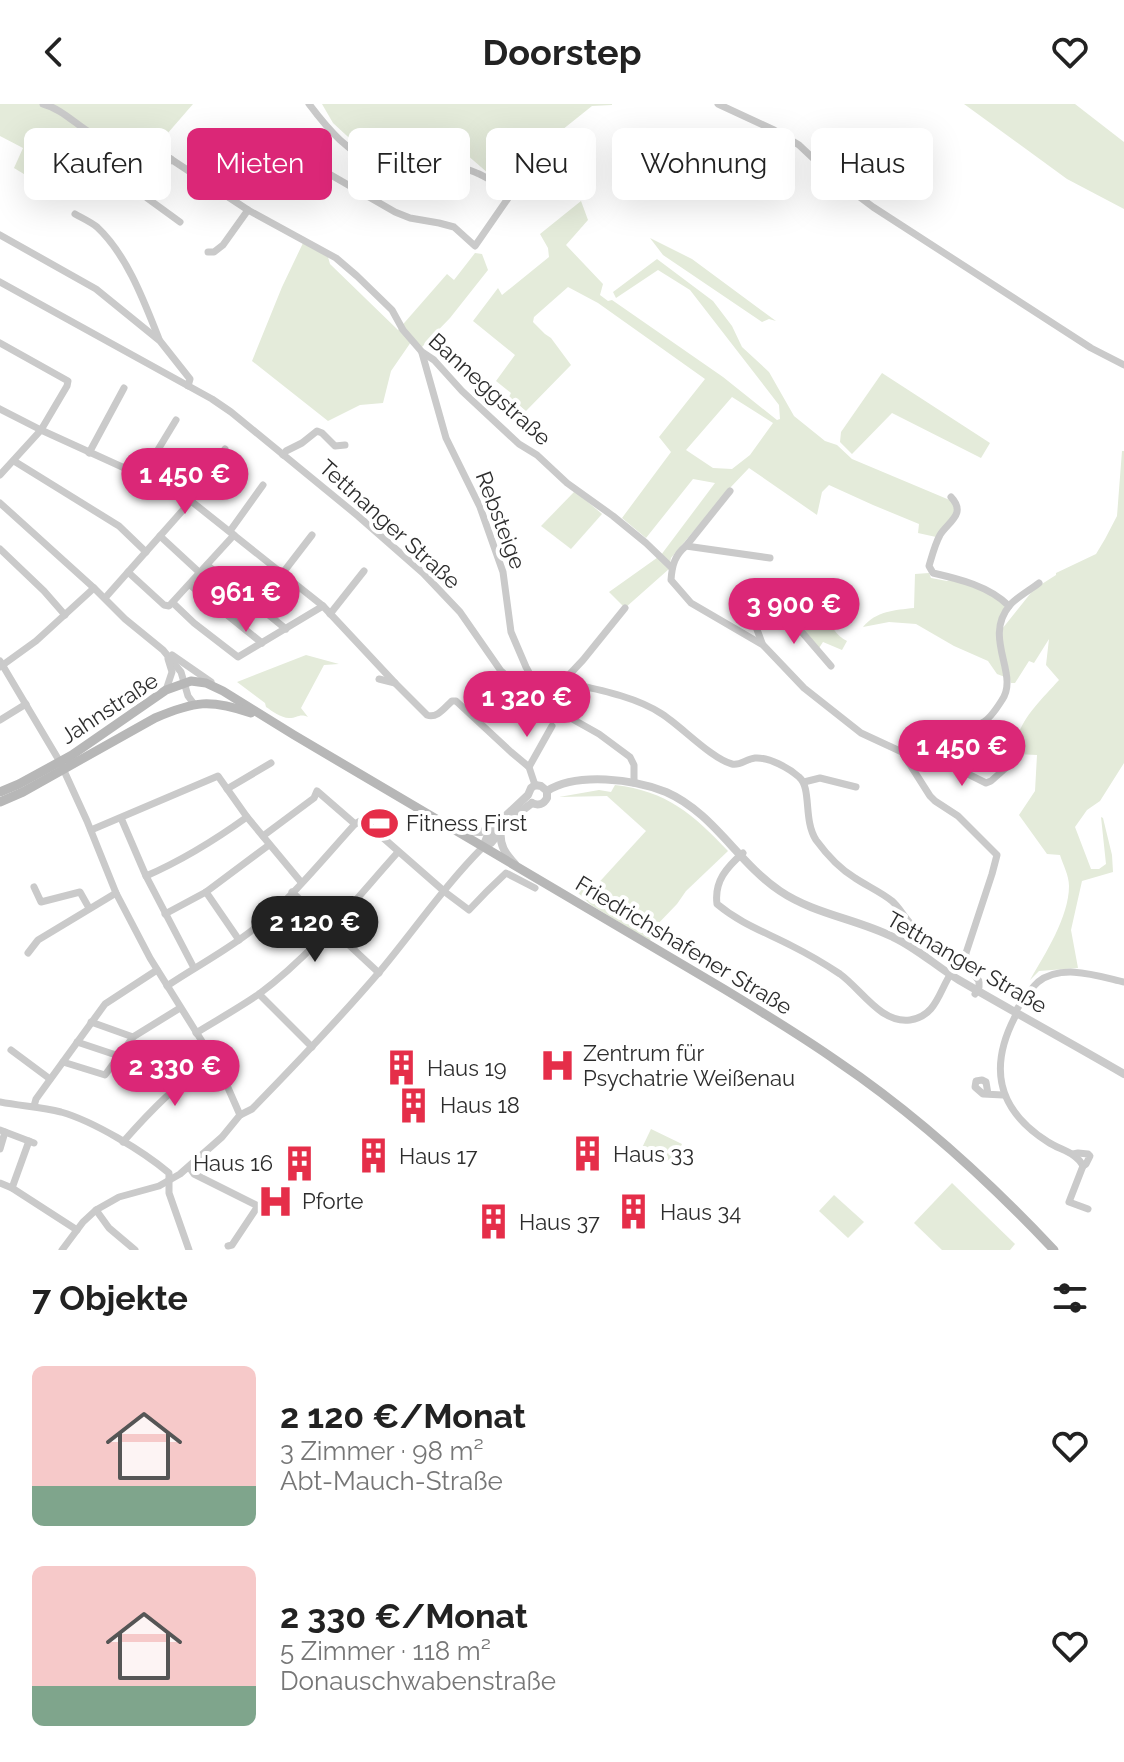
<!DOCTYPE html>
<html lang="de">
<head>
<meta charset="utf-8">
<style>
	body { margin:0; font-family:Raleway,sans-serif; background:#f6f6f6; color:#222; height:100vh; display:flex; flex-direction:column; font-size:30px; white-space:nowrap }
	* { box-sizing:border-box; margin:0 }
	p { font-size:26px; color:#767676 }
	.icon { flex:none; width:44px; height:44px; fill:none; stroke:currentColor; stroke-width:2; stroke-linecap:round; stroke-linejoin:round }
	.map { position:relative; height:1146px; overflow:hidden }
	.sheet { display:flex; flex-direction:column; background:#fff; flex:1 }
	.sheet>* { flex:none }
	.hud { position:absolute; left:24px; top:24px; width:1076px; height:72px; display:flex; gap:16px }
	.price { position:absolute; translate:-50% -68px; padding:0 18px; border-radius:28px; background:#db2777; color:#fff; font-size:26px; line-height:52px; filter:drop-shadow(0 2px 4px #0008) }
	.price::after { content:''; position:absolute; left:50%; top:48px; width:24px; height:18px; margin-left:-12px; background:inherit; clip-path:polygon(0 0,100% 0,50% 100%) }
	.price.current { background:#222; color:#fff }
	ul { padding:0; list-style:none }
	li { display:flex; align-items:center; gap:24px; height:200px; padding:0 32px }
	li span { display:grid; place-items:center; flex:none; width:224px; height:160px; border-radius:12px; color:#555 }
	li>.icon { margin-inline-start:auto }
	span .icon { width:96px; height:96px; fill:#fffc; stroke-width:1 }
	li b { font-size:34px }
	h2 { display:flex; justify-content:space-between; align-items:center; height:96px; padding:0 32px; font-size:34px }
	.tag { padding:0 28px; border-radius:12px; background:#fff; box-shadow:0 8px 32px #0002; font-size:28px; line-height:72px }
	.tag.current { background:#db2777; color:#fff }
	header { display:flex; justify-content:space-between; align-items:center; height:104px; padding:0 32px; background:#fff; font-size:36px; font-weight:700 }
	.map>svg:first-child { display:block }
	.green { fill:#e4ebda; fill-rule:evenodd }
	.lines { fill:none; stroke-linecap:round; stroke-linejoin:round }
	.minor { stroke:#cacaca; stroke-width:7 }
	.tertiary { stroke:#cacaca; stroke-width:8 }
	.secondary { stroke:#b7b7b7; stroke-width:9 }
	.labels { text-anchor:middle; stroke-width:8; stroke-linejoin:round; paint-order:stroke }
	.street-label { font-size:22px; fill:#2d2d2d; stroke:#fff }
	.poi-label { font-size:22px; fill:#2d2d2d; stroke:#fff; text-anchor:start }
</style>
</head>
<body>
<header><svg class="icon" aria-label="back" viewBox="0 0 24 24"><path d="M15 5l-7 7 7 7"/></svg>Doorstep<svg class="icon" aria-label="heart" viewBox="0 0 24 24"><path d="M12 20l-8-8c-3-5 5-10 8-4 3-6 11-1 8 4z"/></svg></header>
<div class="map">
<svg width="1124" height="1146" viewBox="0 0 1124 1146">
	<rect width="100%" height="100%" fill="#fff"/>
	<g class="green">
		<polygon points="0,0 193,0 167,30 157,46 111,38 65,95 14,64 23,44 0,32"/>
		<polygon points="322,0 612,0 612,1 592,2 562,26 550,39 532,34 529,56 504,83 466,50 384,56 359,43 333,19"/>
		<polygon points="964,0 1075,0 1124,38 1124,105 1067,75"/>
		<path d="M581,97L588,116L566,141L603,180L600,191L608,197L612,196L723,273L777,316L780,315L779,301L690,186L658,166L616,194L613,188L657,155L713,197L732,222L742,243L769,268L794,312L825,337L837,341L852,355L952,397L955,408L936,433L918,429L919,420L873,401L829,381L822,388L817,411L749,364L729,385L671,454L669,465L625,504L609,488L661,451L715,379L693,375L646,434L622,414L671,348L659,333L705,275L598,199L568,183L534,213L533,218L545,230L551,234L571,261L526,307L509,293L511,289L496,277L515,251L473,217L498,184L502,191L549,153L548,144L540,130ZM732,293L773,319L750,351L732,365L713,364L686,346Z"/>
		<polygon points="650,134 692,155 776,217 769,215 762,218 663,151"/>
		<polygon points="303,139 328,153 330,160 398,226 447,170 454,176 475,149 482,150 488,166 450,214 421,244 411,238 391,267 383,299 360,301 328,317 252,257 282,183"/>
		<polygon points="882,269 990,339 981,354 892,309 852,350 840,338 841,328"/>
		<path d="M1122,347H1124V659L1100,697L1087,706L1075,723L1091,765H1099L1106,760L1101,713L1103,714L1112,751L1113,768L1082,777L1071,826L1078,864L1039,867L1030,876C1045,850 1069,813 1069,782C1069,771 1063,761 1060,751L1047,750L1019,711L1035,687L1037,651L997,649L949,627L983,622V634L1003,643L1017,634C1024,611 1043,594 1059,576L1046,561L1049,535L1034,559L1029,557L1015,579H1011L1003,547L1002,525L1034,485L1056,471V469L1096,450L1105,435L1117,412Z"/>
		<polygon points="575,387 602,410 571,445 541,422"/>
		<path d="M929,469L931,474L947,477L956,474L1003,497L1005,506L997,522L1005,573L997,570L988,557L954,542L916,520L889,518L863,523C876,507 895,506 914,504L915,470Z"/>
		<path d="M804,490L811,493L815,491C829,500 825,526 847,537L842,546L823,538L819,544L783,504Z"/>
		<path d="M306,551L339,560L324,561L301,604L308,613C299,609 298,614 289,614C281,614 272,607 266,603L265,599L237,578Z"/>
		<path d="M615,681C667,687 693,710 728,747L686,787L677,800L652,826L650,837L591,801L574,785L588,787L593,785L646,727L607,692L559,693L599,686L611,688Z"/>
		<polygon points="651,1025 682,1040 673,1059 662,1054 660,1058 640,1048"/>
		<polygon points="952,1079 1015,1140 1010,1146 942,1146 914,1119"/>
		<polygon points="834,1091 864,1118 848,1134 819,1107"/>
	</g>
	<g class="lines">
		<g class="minor">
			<path d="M43,0C63,5 78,23 96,32C115,42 136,36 157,46L248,106L336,154L357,172L392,206L403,226L422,248L434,256L462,287L519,340L537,351L567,379L613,412L646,439L672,464"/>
			<polyline points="718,0 774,26 799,41 833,73 873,103 1091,244 1124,261"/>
			<polyline points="171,55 145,89 147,94 180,118"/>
			<path d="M229,93L272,38L278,39L286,42L324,67L395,108L410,114L439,119L454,123L475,142L511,90C479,66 464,61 424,61C410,61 394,63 380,60C350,52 327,24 309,0"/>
			<path d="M75,110C82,114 91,118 97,123C127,151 144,197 159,235"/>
			<polyline points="0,131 96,185 160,237 190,275 188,282"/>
			<polyline points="208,148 214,148 223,141 248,106"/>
			<polyline points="0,178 212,295 231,308 358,412 423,469 460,508 501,567 526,589 599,630 630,653 634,661 634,679"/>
			<polyline points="0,239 68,277 67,282 41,326 0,371"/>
			<polyline points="422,249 446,334 480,403 503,468 511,528 526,563 539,587 537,596"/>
			<polyline points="0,305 41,326 142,372 191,397 323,502 395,579"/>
			<polyline points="89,349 124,284"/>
			<polyline points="283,351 286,347 302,339 317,327 322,329 335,342 345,341"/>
			<polyline points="14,357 119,422 146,448"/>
			<polyline points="142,372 176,316"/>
			<path d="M951,393C967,410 948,418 940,431C935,440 932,452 929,462L933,469C959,475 989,482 1009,502"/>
			<polyline points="0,399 94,484 125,515 163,546 181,568 188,592 194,600"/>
			<polyline points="230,427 263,381"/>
			<polyline points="160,432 200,469"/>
			<polyline points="686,442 730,387"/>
			<polyline points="0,445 44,487 65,511"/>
			<path d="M770,454L686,442C675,451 672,461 671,476L691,499L763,541L804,584L861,629L902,648L930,692L935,697L958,712L997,751L992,770L966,849V861L979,877V883L975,890"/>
			<polyline points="207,461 286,525"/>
			<polyline points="128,468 164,501 169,502 234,431"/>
			<polyline points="282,470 312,431"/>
			<polyline points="190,481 262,539"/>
			<polyline points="105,494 191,397 225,345"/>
			<polyline points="173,499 194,519 238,553 323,502"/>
			<polyline points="330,510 364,467"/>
			<polyline points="762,539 756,523 757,517 779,505 782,505 831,562"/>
			<polyline points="172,551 211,578"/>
			<polyline points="0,557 60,658 87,717 116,789 150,854 213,955 225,977 240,1011"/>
			<polyline points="0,563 36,537 94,484"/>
			<path d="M379,575L395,579L427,611C437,615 445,603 452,597H456L511,648L529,663L535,681"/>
			<path d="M564,578C595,585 635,592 662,610C681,622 712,655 732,660C740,662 746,655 755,654C769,653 789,664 799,673C812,684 803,716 816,736C827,751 840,765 855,774C867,782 881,788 892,797C899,803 904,813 911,820C928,839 948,852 968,866"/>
			<polyline points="166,586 172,568 168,555"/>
			<polyline points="545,601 551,590 583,556 625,504"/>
			<polyline points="0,616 26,600"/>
			<polyline points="915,638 932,652 986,679 991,677 1008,662"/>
			<path d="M902,648C918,633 936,625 957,623C965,622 975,624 982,619C990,615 997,604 1002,596C1020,570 982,534 1010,501C1017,493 1030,486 1039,479"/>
			<polyline points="529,663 552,622"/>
			<polyline points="804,678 820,674 856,683"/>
			<polyline points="227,685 271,659"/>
			<polyline points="121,714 146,772 194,864"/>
			<path d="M355,720L360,717L365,718L445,788L469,806C481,793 493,781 506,769L535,784"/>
			<polyline points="91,726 218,672 247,713 301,778"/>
			<polyline points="263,732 314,694 317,687 355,720"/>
			<path d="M743,749C727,763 714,777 717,800C741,820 765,828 792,842C808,850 825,860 840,870C861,885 881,920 910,916C937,912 939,886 952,868"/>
			<path d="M146,772C183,756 215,736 247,713"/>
			<polyline points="34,783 41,798 80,788 89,804"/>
			<polyline points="206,788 239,836"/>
			<polyline points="292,788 379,869"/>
			<polyline points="165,810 206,788 269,741"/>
			<polyline points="28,849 38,836 116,789"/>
			<path d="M167,882C198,861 232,844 260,820C295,790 324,754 355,720"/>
			<polyline points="259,890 312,943"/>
			<path d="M1015,908C1022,898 1029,886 1038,878C1062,859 1098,872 1124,878"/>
			<path d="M1017,909C988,962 996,1005 1048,1038C1060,1046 1076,1048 1083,1062L1069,1098L1088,1105"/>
			<polyline points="91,918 133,933"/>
			<path d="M196,929C217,916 239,904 259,890C312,851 354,797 398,748"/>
			<polyline points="77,938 119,952"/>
			<polyline points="11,946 50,975"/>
			<polyline points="63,958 105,971 133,933 180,904"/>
			<polyline points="988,990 986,978 982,976 976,977 975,983 983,990 1003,991"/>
			<path d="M0,998C20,1002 41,1003 61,1008C93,1017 143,1047 169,1069V1089L189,1146"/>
			<polyline points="34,1002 36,995 105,900 157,866"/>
			<polyline points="0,1026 34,1039"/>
			<path d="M123,1038C152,1005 177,980 213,955"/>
			<polyline points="0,1045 5,1028"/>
			<polyline points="1073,1050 1078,1049 1088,1050 1090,1052 1086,1060 1083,1062"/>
			<polyline points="189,1063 194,1070 258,1102 232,1141 228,1142"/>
			<polyline points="0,1079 12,1084 77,1126"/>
			<polyline points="12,1084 29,1037"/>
			<polyline points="96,1106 109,1124 135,1146"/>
			<path d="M62,1146L83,1118L96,1106L119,1093L159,1082L180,1070L222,1033L240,1011L252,1005C296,960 340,914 381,866C415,825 446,780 483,743"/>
		</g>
		<g class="tertiary">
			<path d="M547,687C577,668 634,675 666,688C714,709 738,759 780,787C814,810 857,815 893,833C917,844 937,863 959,876C1014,908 1069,938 1124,970"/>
			<path d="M532,699C538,702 544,700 547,694V687"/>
			<path d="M501,726C499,741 505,749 515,760"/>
			<polyline points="459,727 481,728 493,723"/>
			<polyline points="483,743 487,733 497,720 528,691 531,684 535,681 541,682 547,687"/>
			<polyline points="483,743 491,739 511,715 532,699"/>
		</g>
		<g class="secondary">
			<path d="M0,688L19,680L72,651L166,586L191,577L206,579L223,587L294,631L724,885C762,908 800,931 837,957C917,1011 988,1076 1054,1146"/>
			<path d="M0,698L23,688L155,614C195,597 210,595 251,609"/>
		</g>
	</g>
	<defs>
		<symbol id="stadium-bare" viewBox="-9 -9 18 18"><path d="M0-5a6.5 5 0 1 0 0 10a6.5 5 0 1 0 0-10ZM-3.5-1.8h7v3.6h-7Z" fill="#e52e49" stroke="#fff" stroke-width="2.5" paint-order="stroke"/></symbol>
		<symbol id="hospital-bare" viewBox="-9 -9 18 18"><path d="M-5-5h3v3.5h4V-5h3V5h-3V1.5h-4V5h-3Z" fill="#e52e49" stroke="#fff" stroke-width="2.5" paint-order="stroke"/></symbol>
		<symbol id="building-bare" viewBox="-9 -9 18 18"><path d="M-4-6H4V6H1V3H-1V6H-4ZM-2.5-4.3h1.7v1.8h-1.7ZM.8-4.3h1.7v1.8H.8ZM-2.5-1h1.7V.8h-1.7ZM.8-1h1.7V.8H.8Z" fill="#e52e49" stroke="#fff" stroke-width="2.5" paint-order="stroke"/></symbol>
	</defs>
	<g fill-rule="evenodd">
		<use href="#stadium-bare" x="354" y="694" width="51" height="51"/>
		<use href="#hospital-bare" x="532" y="936" width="51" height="51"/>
		<use href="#building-bare" x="376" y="938" width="51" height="51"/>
		<use href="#building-bare" x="388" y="976" width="51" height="51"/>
		<use href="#building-bare" x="562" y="1024" width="51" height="51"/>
		<use href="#building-bare" x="348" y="1026" width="51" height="51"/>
		<use href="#building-bare" x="274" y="1034" width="51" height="51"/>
		<use href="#hospital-bare" x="250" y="1072" width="51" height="51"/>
		<use href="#building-bare" x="608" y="1082" width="51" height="51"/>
		<use href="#building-bare" x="468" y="1092" width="51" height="51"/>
	</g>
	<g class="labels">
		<g class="street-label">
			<text transform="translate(490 285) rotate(42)" y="8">Banneggstraße</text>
			<text transform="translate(501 416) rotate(69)" y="8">Rebsteige</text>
			<text transform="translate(390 420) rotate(42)" y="8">Tettnanger Straße</text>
			<text transform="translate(109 604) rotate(-33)" y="8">Jahnstraße</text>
			<text transform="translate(684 841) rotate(31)" y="8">Friedrichshafener Straße</text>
			<text transform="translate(967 858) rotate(30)" y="8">Tettnanger Straße</text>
		</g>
		<g class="poi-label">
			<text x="406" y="727">Fitness First</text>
			<text x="583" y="957">Zentrum für<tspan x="583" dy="25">Psychatrie Weißenau</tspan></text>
			<text x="427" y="972">Haus 19</text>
			<text x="440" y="1009">Haus 18</text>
			<text x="613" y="1058">Haus 33</text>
			<text x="399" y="1060">Haus 17</text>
			<text x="273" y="1067" text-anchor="end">Haus 16</text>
			<text x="302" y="1105">Pforte</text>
			<text x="660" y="1116">Haus 34</text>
			<text x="519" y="1126">Haus 37</text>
		</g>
	</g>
</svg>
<b class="price" style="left:185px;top:412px">1 450 €</b>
<b class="price" style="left:246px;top:530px">961 €</b>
<b class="price" style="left:794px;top:542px">3 900 €</b>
<b class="price" style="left:527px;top:635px">1 320 €</b>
<b class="price" style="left:962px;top:684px">1 450 €</b>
<b class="price current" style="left:315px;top:860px">2 120 €</b>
<b class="price" style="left:175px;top:1004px">2 330 €</b>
<div class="hud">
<a class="tag">Kaufen</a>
<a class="tag current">Mieten</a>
<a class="tag">Filter</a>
<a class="tag">Neu</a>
<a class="tag">Wohnung</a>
<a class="tag">Haus</a>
</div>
</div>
<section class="sheet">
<h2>7 Objekte<svg class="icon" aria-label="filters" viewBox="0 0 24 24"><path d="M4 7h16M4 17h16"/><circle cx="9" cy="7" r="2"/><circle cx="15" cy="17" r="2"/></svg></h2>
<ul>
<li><span style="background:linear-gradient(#f6c9c9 75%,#7fa58c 0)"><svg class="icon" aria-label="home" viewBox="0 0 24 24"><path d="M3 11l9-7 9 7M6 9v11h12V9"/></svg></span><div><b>2 120 €/Monat</b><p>3 Zimmer · 98 m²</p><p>Abt-Mauch-Straße</p></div><svg class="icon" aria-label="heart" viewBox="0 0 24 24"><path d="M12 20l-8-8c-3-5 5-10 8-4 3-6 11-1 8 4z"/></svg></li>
<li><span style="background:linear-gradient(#f6c9c9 75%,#7fa58c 0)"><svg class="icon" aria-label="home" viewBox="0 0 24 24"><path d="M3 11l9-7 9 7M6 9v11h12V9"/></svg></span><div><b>2 330 €/Monat</b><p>5 Zimmer · 118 m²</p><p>Donauschwabenstraße</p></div><svg class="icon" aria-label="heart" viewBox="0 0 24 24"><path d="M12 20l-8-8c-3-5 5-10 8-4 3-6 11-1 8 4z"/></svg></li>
</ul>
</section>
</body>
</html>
